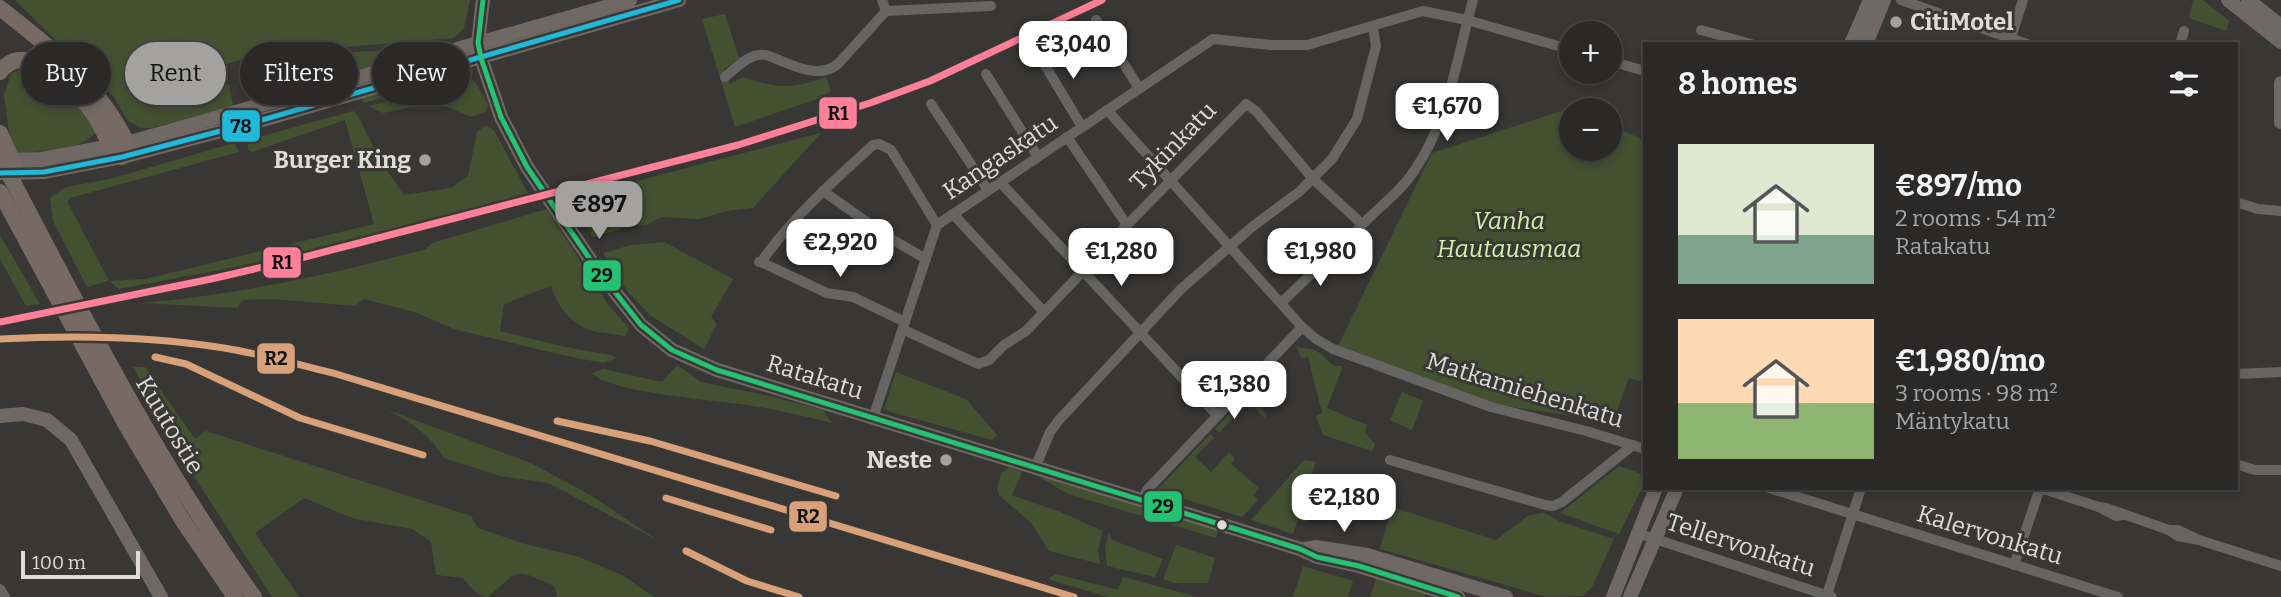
<!DOCTYPE html>
<html lang="en">
<head>
<meta charset="utf-8">
<style>
	body { margin:0; font-family:Bitter,serif; background:#363534; color:#f1f3f6; height:100vh; display:flex; flex-direction:column; font-size:26px; white-space:nowrap }
	* { box-sizing:border-box; margin:0 }
	p { font-size:23px; color:#a5a6a8 }
	.icon { flex:none; width:38px; height:38px; fill:none; stroke:currentColor; stroke-width:2; stroke-linecap:round; stroke-linejoin:round }
	.map { position:relative; flex:1; overflow:hidden }
	.drawer { position:absolute; left:1643px; top:42px; width:595px; height:448px; display:flex; flex-direction:column; background:#2a2928; border-radius:0px; box-shadow:0 4px 10px #0003,0 0 0 2px #464545 }
	.drawer>* { flex:none }
	.banner { position:absolute; left:21px; top:42px; width:665px; height:63px; display:flex; gap:14px }
	.controls { position:absolute; left:1559px; top:21px; display:grid; gap:14px }
	.controls a { display:grid; place-items:center; width:63px; height:63px; border-radius:50%; background:#2a2928; box-shadow:0 4px 10px #0003,0 0 0 2px #464545; font-size:35px }
	.scale { position:absolute; left:21px; bottom:18px; width:119px; box-sizing:border-box; padding-left:7px; border:4px solid #dddcda; border-top:0; font-size:19px; line-height:24px; white-space:nowrap; color:#dddcda; -webkit-text-stroke:5px #393834; paint-order:stroke }
	.price { position:absolute; translate:-50% -60px; padding:0 16px; border-radius:14px; background:#fff; color:#222; font-size:23px; line-height:46px; filter:drop-shadow(0 2px 4px #0008) }
	.price::after { content:''; position:absolute; left:50%; top:42px; width:21px; height:16px; margin-left:-10px; background:inherit; clip-path:polygon(0 0,100% 0,50% 100%) }
	.price.current { background:#a3a2a0; color:#111 }
	ul { padding:0; list-style:none }
	li { display:flex; align-items:center; gap:21px; height:175px; padding:0 35px }
	li span { display:grid; place-items:center; flex:none; width:196px; height:140px; border-radius:0px; color:#555 }
	li>.icon { margin-inline-start:auto }
	span .icon { width:84px; height:84px; fill:#fffc; stroke-width:1 }
	li b { font-size:30px }
	h2 { display:flex; justify-content:space-between; align-items:center; height:84px; padding:0 35px; font-size:30px }
	.tag { padding:0 24px; border-radius:32px; background:#2a2928; box-shadow:0 4px 10px #0003,0 0 0 2px #464545; font-size:24px; line-height:63px }
	.tag.current { background:#a3a2a0; color:#111 }
	.map>svg:first-child { display:block }
	.green { fill:#435131 }
	.lines { fill:none; stroke-linecap:round; stroke-linejoin:round }
	.minor { stroke:#666564; stroke-width:10 }
	.major { stroke:#706865; stroke-width:14 }
	.highway { stroke:#776a65; stroke-width:16 }
	.bus-1-casing { stroke:#393834; stroke-width:10 }
	.bus-2-casing { stroke:#393834; stroke-width:10 }
	.bus-1 { stroke:#20b9da; stroke-width:5 }
	.bus-2 { stroke:#26c172; stroke-width:5 }
	.rail-1-casing { stroke:#393834; stroke-width:12 }
	.rail-2-casing { stroke:#393834; stroke-width:12 }
	.rail-1 { stroke:#ff8098; stroke-width:7 }
	.rail-2 { stroke:#d9a179; stroke-width:7 }
	.poi-dot { fill:#a3a2a0; stroke:#393834; stroke-width:2.5 }
	.bus-dot { fill:#dddcda; stroke:#393834; stroke-width:2.5 }
	.labels { text-anchor:middle; stroke-width:6; stroke-linejoin:round; paint-order:stroke }
	.poi-label { font-size:24px; font-weight:bold; fill:#dddcda; stroke:#393834; text-anchor:end }
	.street-label { font-size:24px; fill:#dddcda; stroke:#393834 }
	.park-label { font-size:24px; font-style:italic; fill:#d0f1a5; stroke:#393834 }
	.line-badge { stroke:#393834; stroke-width:2.5 }
	.pale-badge-label { font-size:19px; text-anchor:middle; font-weight:bold; fill:#111 }
</style>
</head>
<body>
<div class="map">
<svg width="2281" height="597" viewBox="0 0 2281 597">
	<rect width="100%" height="100%" fill="#383735"/>
	<g class="green">
		<polygon points="15,0 470,0 464,28 454,38 299,51 296,44 206,70 211,90 229,84 233,106 151,128 141,128 128,121 114,97"/>
		<polygon points="2193,0 2203,0 2229,21 2226,31 2189,18"/>
		<path d="M725,14L739,58L724,69L730,84L743,77C775,89 794,89 826,77L831,91L817,99L735,127L702,19Z"/>
		<polygon points="447,46 331,77 256,101 248,97 245,84 257,70 298,56"/>
		<path d="M31,64C60,82 85,100 96,132C83,151 34,152 12,153L4,95L11,74Z"/>
		<polygon points="450,71 456,76 453,79 363,103 362,97"/>
		<polygon points="465,80 474,80 488,105 486,112 471,117 436,102 383,113 369,106"/>
		<polygon points="1577,106 1584,110 1572,110 1572,149 1610,149 1610,124 1645,141 1645,383 1629,378 1614,419 1609,421 1491,404 1338,346 1432,153"/>
		<polygon points="353,111 357,114 381,162 404,195 451,188 468,176 477,132 486,125 494,130 529,195 277,259 119,289 109,281 87,287 53,221 50,198 66,187 110,179 234,143 239,152 70,198 68,203 109,281 145,279 374,224 345,120 252,152 248,149 248,140"/>
		<polygon points="821,133 753,208 727,211 699,219 662,217 646,225 629,226 593,238 572,202 655,176"/>
		<path d="M547,209L607,303L629,328L625,337C615,333 607,334 597,332C574,328 557,307 551,286L504,304L500,331C537,340 574,350 612,355L616,358L604,363L566,356L454,329L417,313L364,299L355,306L274,299L242,300L237,308L140,303C237,295 332,274 426,249L432,243Z"/>
		<polygon points="0,235 40,304 26,306 0,259"/>
		<polygon points="664,242 733,279 711,317 717,324 704,349 651,316 628,292 603,253 631,245"/>
		<polygon points="1297,347 1316,350 1334,366 1343,366 1327,408 1367,425 1365,432 1375,444 1372,451 1323,435 1316,416 1322,413 1308,357 1301,358"/>
		<path d="M677,365L701,382L769,396L823,410L832,423C804,416 775,409 746,405C716,400 610,393 592,373L604,369L662,382Z"/>
		<path d="M133,367H145L195,439L206,431L471,516L478,528L525,544L579,557L622,575L654,597H557L554,586C514,568 521,568 488,597C476,597 470,586 463,578L436,575L431,542L412,529L352,518L304,498L255,533L299,597H272L190,470Z"/>
		<polygon points="896,372 966,399 997,435 992,440 884,410"/>
		<polygon points="1267,374 1277,404 1263,408 1266,419 1248,402 1219,433 1215,429"/>
		<polygon points="1402,392 1423,401 1412,430 1390,420"/>
		<path d="M385,409L531,463L590,495L659,541L548,483L500,476L444,458C429,434 410,421 385,409Z"/>
		<polygon points="1210,434 1214,438 1195,457 1211,472 1229,452 1235,459 1231,464 1259,488 1253,495 1258,500 1242,517 1159,491 1159,488"/>
		<polygon points="1304,460 1316,462 1308,482 1317,486 1307,522 1298,520 1293,534 1251,520"/>
		<polygon points="1619,466 1645,475 1645,482 1619,534 1560,513"/>
		<polygon points="1010,467 1022,472 1012,495 1060,512 1103,531 1098,549 1100,564 1049,551 1031,523 999,495 997,489 1001,473"/>
		<polygon points="1050,477 1218,530 1216,538 1068,494 1041,478"/>
		<polygon points="1392,507 1496,540 1529,515 1544,513 1559,521 1614,539 1592,587 1583,596 1547,597 1380,549"/>
		<polygon points="1109,533 1112,540 1163,559 1155,577 1107,566 1105,546"/>
		<polygon points="1176,545 1215,558 1208,583 1174,583 1163,579"/>
		<polygon points="1303,566 1353,581 1348,597 1293,597"/>
		<polygon points="1056,574 1118,590 1123,577 1198,597 1108,597 1048,579"/>
		<polygon points="1377,577 1426,593 1425,597 1370,597"/>
	</g>
	<g class="lines">
		<g class="minor">
			<polyline points="1901,0 2027,44"/>
			<polyline points="886,11 991,6"/>
			<polyline points="1096,20 1139,88"/>
			<polyline points="1701,30 1751,44"/>
			<polyline points="2009,44 2023,0"/>
			<polyline points="2180,44 2184,31"/>
			<polyline points="1037,52 1082,127"/>
			<polyline points="1610,61 1645,71"/>
			<polyline points="986,74 1038,157"/>
			<path d="M725,77C737,67 749,53 766,55C790,63 817,81 838,64L886,11L882,0"/>
			<polyline points="931,104 988,190"/>
			<polyline points="1107,110 1302,327 1316,339 1333,349 1491,407 1586,431 1645,449"/>
			<polyline points="1067,137 1127,225"/>
			<polyline points="1000,182 1217,415"/>
			<polyline points="823,191 888,237 926,259"/>
			<polyline points="2236,202 2258,209 2281,211"/>
			<polyline points="953,214 1044,312"/>
			<path d="M1358,229C1376,209 1399,194 1414,171C1449,121 1457,57 1473,0"/>
			<path d="M759,262H761C794,216 831,183 873,145L879,144L891,150L937,225"/>
			<polyline points="761,262 827,293 853,297 905,322"/>
			<polyline points="1281,303 1336,250"/>
			<polyline points="904,330 978,364 989,360 1004,345 1026,331 1127,225 1246,104 1256,111 1313,179 1362,224"/>
			<polyline points="2236,374 2281,372"/>
			<polyline points="873,418 937,225 1213,39 1271,45 1307,45 1423,11 1467,20 1572,50"/>
			<polyline points="1390,460 1545,505 1553,506 1562,502 1633,445"/>
			<polyline points="2236,464 2255,470 2281,470"/>
			<polyline points="1035,468 1050,432 1059,420 1181,289 1252,227 1299,192 1332,159 1357,119 1376,46 1373,28"/>
			<polyline points="1769,488 2118,597"/>
			<polyline points="2040,488 2099,507"/>
			<polyline points="1143,501 1147,490 1302,327"/>
			<polyline points="2123,515 2116,516 2099,507 2106,508 2169,530"/>
			<polyline points="1637,533 1832,597"/>
			<polyline points="2199,540 2178,536 2169,530 2178,530 2199,540 2281,566"/>
			<polyline points="2014,565 2040,488"/>
			<polyline points="0,589 5,597"/>
			<polyline points="1827,595 1861,488"/>
		</g>
		<g class="major">
			<polyline points="483,0 478,43 481,58 501,117 527,167 596,268 641,325 672,350 717,370 1239,530 1300,549 1317,557 1359,566 1458,597"/>
			<polyline points="2228,0 2281,42"/>
			<polyline points="2248,0 2281,26"/>
			<polyline points="1851,44 1870,0"/>
			<polyline points="1866,44 1884,0"/>
			<polyline points="2281,83 2281,122"/>
			<polyline points="1,160 42,159 127,143 630,0"/>
			<polyline points="1,173 44,172 122,157 255,122 679,0"/>
			<polyline points="0,416 23,414 47,420 71,440 161,597"/>
			<polyline points="1305,549 1316,547 1367,555 1506,597"/>
			<polyline points="1613,597 1656,488"/>
			<polyline points="1630,597 1677,488"/>
		</g>
		<g class="highway">
			<path d="M0,8C49,46 100,86 127,143L122,157C105,143 107,134 95,116C79,92 27,35 0,72"/>
			<polyline points="0,133 15,167"/>
			<path d="M0,157C79,308 155,459 254,597"/>
			<polyline points="0,192 126,425 183,521 235,597"/>
		</g>
		<defs>
			<polyline id="bus-1" points="0,173 44,172 122,157 255,122 679,0"/>
			<polyline id="bus-2" points="483,0 478,43 481,58 501,117 527,167 596,268 641,325 672,350 717,370 1239,530 1300,549 1317,557 1359,566 1458,597"/>
		</defs>
		<use href="#bus-1" class="bus-1-casing"/>
		<use href="#bus-2" class="bus-2-casing"/>
		<use href="#bus-1" class="bus-1"/>
		<use href="#bus-2" class="bus-2"/>
		<defs>
			<polyline id="rail-1" points="0,322 211,279 297,259 738,145 870,103 930,81 1102,0"/>
			<g id="rail-2">
				<path d="M0,339C74,335 150,336 224,348C261,354 297,364 333,373L1074,597"/>
				<polyline points="155,357 186,364 300,418 423,455"/>
				<polyline points="557,421 650,441 836,496"/>
				<polyline points="666,498 771,530"/>
				<polyline points="686,551 747,581 799,597"/>
			</g>
		</defs>
		<use href="#rail-1" class="rail-1-casing"/>
		<use href="#rail-2" class="rail-2-casing"/>
		<use href="#rail-1" class="rail-1"/>
		<use href="#rail-2" class="rail-2"/>
	</g>
	<g class="poi-dot">
		<circle cx="1896" cy="22" r="7"/>
		<circle cx="425" cy="160" r="7"/>
		<circle cx="946" cy="460" r="7"/>
	</g>
	<circle class="bus-dot" cx="1222" cy="525" r="6"/>
	<g class="labels">
		<g class="poi-label">
			<text x="1910" y="30" text-anchor="start">CitiMotel</text>
			<text x="411" y="168">Burger King</text>
			<text x="932" y="468">Neste</text>
		</g>
		<g class="street-label">
			<text transform="translate(1173 146) rotate(-46)" y="8">Tykinkatu</text>
			<text transform="translate(1000 157) rotate(-34)" y="8">Kangaskatu</text>
			<text transform="translate(815 377) rotate(17)" y="8">Ratakatu</text>
			<text transform="translate(1525 390) rotate(17)" y="8">Matkamiehenkatu</text>
			<text transform="translate(170 425) rotate(59)" y="8">Kuutostie</text>
			<text transform="translate(1990 535) rotate(17)" y="8">Kalervonkatu</text>
			<text transform="translate(1741 545) rotate(18)" y="8">Tellervonkatu</text>
		</g>
		<g class="park-label">
			<text x="1509" y="229">Vanha<tspan x="1509" dy="28">Hautausmaa</tspan></text>
		</g>
	</g>
	<g class="line-badge">
		<rect x="818" y="96" width="40" height="34" rx="7" fill="#ff8098"/>
		<rect x="221" y="109" width="40" height="34" rx="7" fill="#20b9da"/>
		<rect x="262" y="246" width="40" height="33" rx="7" fill="#ff8098"/>
		<rect x="582" y="259" width="40" height="33" rx="7" fill="#26c172"/>
		<rect x="256" y="342" width="40" height="33" rx="7" fill="#d9a179"/>
		<rect x="1143" y="490" width="40" height="33" rx="7" fill="#26c172"/>
		<rect x="788" y="500" width="40" height="33" rx="7" fill="#d9a179"/>
	</g>
	<g class="pale-badge-label">
		<text x="838" y="120">R1</text>
		<text x="241" y="133">78</text>
		<text x="282" y="269">R1</text>
		<text x="602" y="282">29</text>
		<text x="276" y="365">R2</text>
		<text x="1163" y="513">29</text>
		<text x="808" y="523">R2</text>
	</g>
</svg>
<div class="controls">
<a>+</a>
<a>−</a>
</div>
<div class="scale">100 m</div>
<b class="price" style="left:1073px;top:81px">€3,040</b>
<b class="price" style="left:1447px;top:143px">€1,670</b>
<b class="price current" style="left:599px;top:241px">€897</b>
<b class="price" style="left:840px;top:279px">€2,920</b>
<b class="price" style="left:1121px;top:288px">€1,280</b>
<b class="price" style="left:1320px;top:288px">€1,980</b>
<b class="price" style="left:1234px;top:421px">€1,380</b>
<b class="price" style="left:1344px;top:534px">€2,180</b>
<div class="banner">
<a class="tag">Buy</a>
<a class="tag current">Rent</a>
<a class="tag">Filters</a>
<a class="tag">New</a>
</div>
<section class="drawer">
<h2>8 homes<svg class="icon" aria-label="filters" viewBox="0 0 24 24"><path d="M4 7h16M4 17h16"/><circle cx="9" cy="7" r="2"/><circle cx="15" cy="17" r="2"/></svg></h2>
<ul>
<li><span style="background:linear-gradient(#dfe7d0 65%,#7fa58c 0)"><svg class="icon" aria-label="home" viewBox="0 0 24 24"><path d="M3 11l9-7 9 7M6 9v11h12V9"/></svg></span><div><b>€897/mo</b><p>2 rooms · 54 m²</p><p>Ratakatu</p></div></li>
<li><span style="background:linear-gradient(#ffd9b3 60%,#8fb573 0)"><svg class="icon" aria-label="home" viewBox="0 0 24 24"><path d="M3 11l9-7 9 7M6 9v11h12V9"/></svg></span><div><b>€1,980/mo</b><p>3 rooms · 98 m²</p><p>Mäntykatu</p></div></li>
</ul>
</section>
</div>
</body>
</html>
